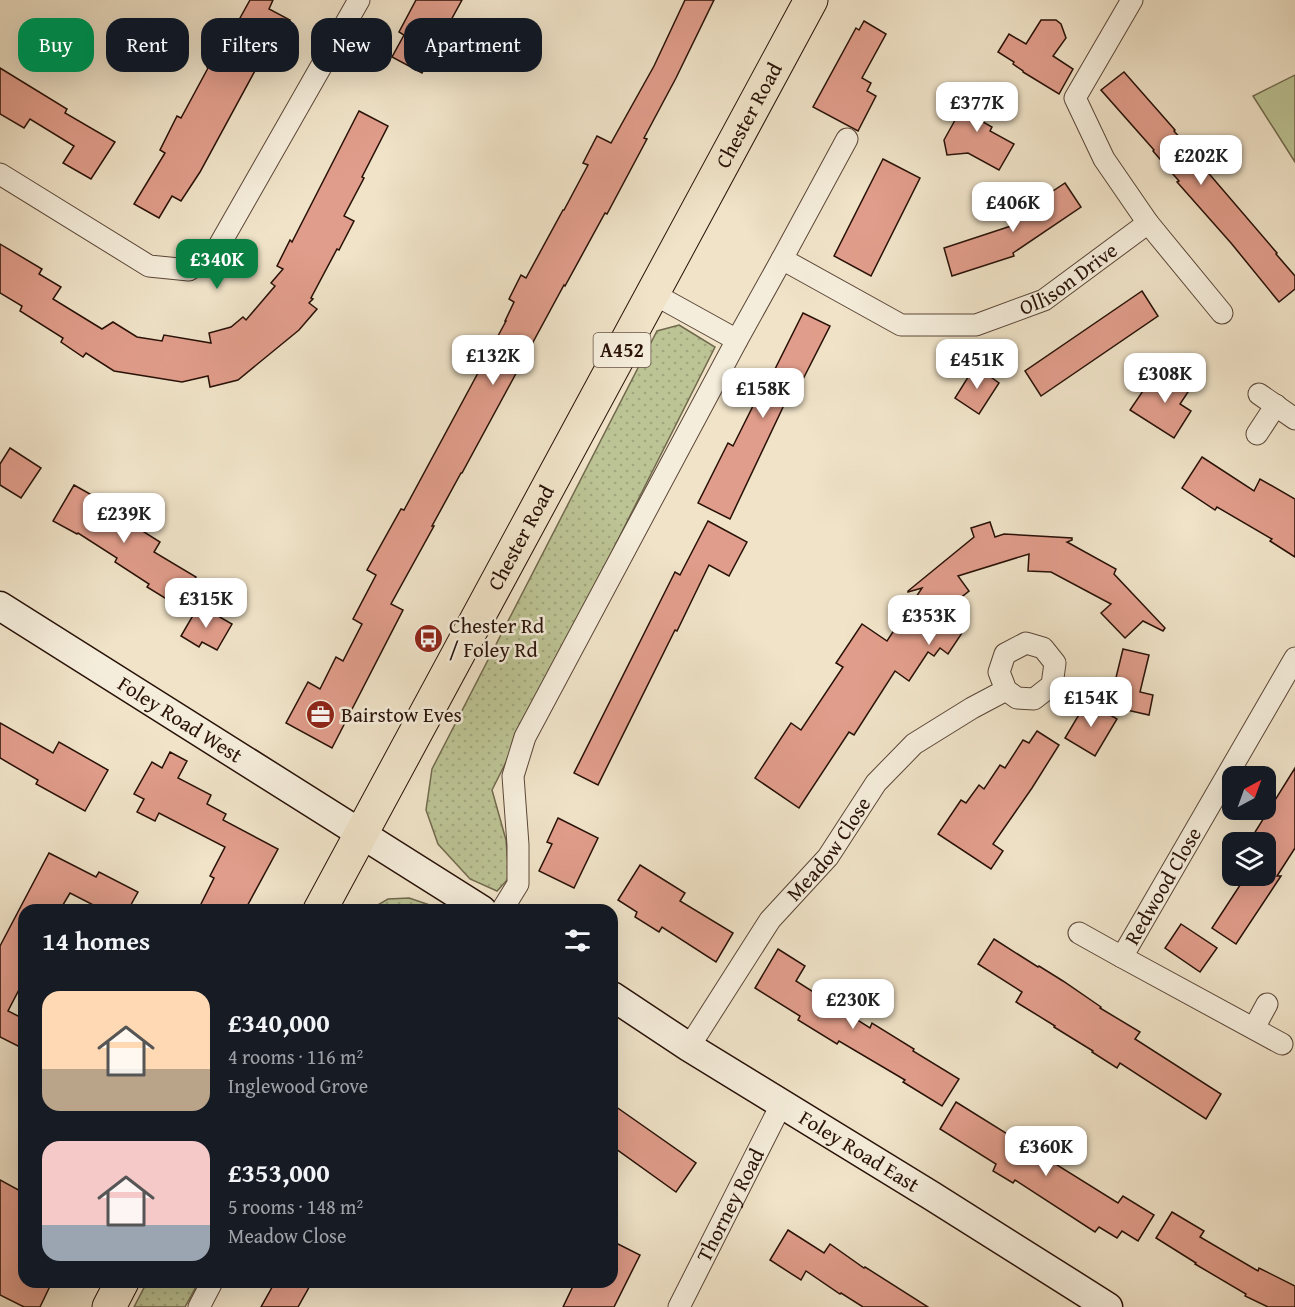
<!DOCTYPE html>
<html lang="en">
<head>
<meta charset="utf-8">
<style>
	body { margin:0; font-family:"Gentium Book Plus",serif; background:#20242c; color:#f1f3f6; height:100vh; display:flex; flex-direction:column; font-size:22px; white-space:nowrap }
	* { box-sizing:border-box; margin:0 }
	p { font-size:20px; color:#9ea1a6 }
	.icon { flex:none; width:33px; height:33px; fill:none; stroke:currentColor; stroke-width:2; stroke-linecap:round; stroke-linejoin:round }
	.map { position:relative; flex:1; overflow:hidden }
	.panel { position:absolute; left:18px; top:904px; width:600px; height:384px; display:flex; flex-direction:column; background:#171b24; border-radius:18px; box-shadow:0 6px 24px #0002 }
	.panel>* { flex:none }
	.guide { position:absolute; left:18px; top:18px; width:600px; height:54px; display:flex; gap:12px }
	.needle { width:39px; rotate:41deg }
	.buttons { position:absolute; left:1222px; top:766px; display:grid; gap:12px }
	.buttons a { display:grid; place-items:center; width:54px; height:54px; border-radius:12px; background:#171b24; box-shadow:0 6px 24px #0002; font-size:30px }
	.price { position:absolute; translate:-50% -51px; padding:0 14px; border-radius:12px; background:#fff; color:#222; font-size:20px; line-height:39px; filter:drop-shadow(0 2px 3px #0008) }
	.price::after { content:''; position:absolute; left:50%; top:36px; width:18px; height:14px; margin-left:-9px; background:inherit; clip-path:polygon(0 0,100% 0,50% 100%) }
	.price.on { background:#0b8043; color:#fff }
	ul { padding:0; list-style:none }
	li { display:flex; align-items:center; gap:18px; height:150px; padding:0 24px }
	li span { display:grid; place-items:center; flex:none; width:168px; height:120px; border-radius:18px; color:#555 }
	li>.icon { margin-inline-start:auto }
	span .icon { width:72px; height:72px; fill:#fffc; stroke-width:1 }
	li b { font-size:26px }
	h2 { display:flex; justify-content:space-between; align-items:center; height:72px; padding:0 24px; font-size:26px }
	.tag { padding:0 21px; border-radius:18px; background:#171b24; box-shadow:0 6px 24px #0002; font-size:21px; line-height:54px }
	.tag.on { background:#0b8043; color:#fff }
	.map>svg:first-child { display:block }
	.grass { fill:url(#grass-dots); stroke:#726a4e; stroke-width:1.5 }
	.garden { fill:#bcc394; stroke:#726a4e; stroke-width:1.5 }
	.building { fill:#e19d8b; stroke:#281107; stroke-width:1.5 }
	.lines { fill:none; stroke-linecap:round; stroke-linejoin:round }
	.minor-casing { stroke:#5a4637; stroke-width:23 }
	.secondary-casing { stroke:#281107; stroke-width:31 }
	.trunk-casing { stroke:#281107; stroke-width:35 }
	.minor { stroke:#f5eddb; stroke-width:21 }
	.secondary { stroke:#f5eddb; stroke-width:28 }
	.trunk { stroke:#f0e3c8; stroke-width:33 }
	.labels { text-anchor:middle; stroke-width:5; stroke-linejoin:round; paint-order:stroke }
	.shield { fill:#f5eddb; stroke:#665347; stroke-width:1.5 }
	.shield-label { font-size:20px; font-weight:bold; fill:#281107 }
	.street-label { font-size:21px; fill:#281107; stroke:#f5eddb }
	.poi-label { font-size:21px; fill:#281107; stroke:#f5eddb; text-anchor:start }
</style>
</head>
<body>
<div class="map">
<svg width="1295" height="1307" viewBox="0 0 1295 1307">
	<defs>
		<pattern id="grass-dots" width="8" height="8" patternUnits="userSpaceOnUse" patternTransform="scale(1.5)"><rect width="8" height="8" fill="#bcc394"/><path d="M2 2h.1M6 6h.1" fill="none" stroke="#a2a67e" stroke-width="1.8" stroke-linecap="round"/></pattern>
	</defs>
	<rect width="100%" height="100%" fill="#f0e3c8"/>
	<filter id="stains"><feTurbulence type="fractalNoise" baseFrequency=".00333" numOctaves="4"/><feColorMatrix values="0 0 0 0 .2 0 0 0 0 .09 0 0 0 0 .02 0 0 0 .5 -.17"/></filter>
	<radialGradient id="worn" r=".72"><stop offset=".6" stop-color="#630" stop-opacity="0"/><stop offset="1" stop-color="#630" stop-opacity=".3"/></radialGradient>
	<g class="grass">
		<polygon points="679,325 715,347 492,790 506,840 509,878 497,891 470,879 438,844 426,810 432,769 657,331"/>
		<polygon points="409,898 433,906 434,910 369,910 388,899"/>
		<polygon points="147,1282 198,1282 198,1283 185,1307 134,1307"/>
	</g>
	<polygon class="garden" points="1295,75 1295,162 1253,96"/>
	<g class="building">
		<polygon points="250,0 273,0 269,9 290,20 275,48 269,45 200,172 181,201 172,196 159,218 134,204 165,153 160,150 177,116 181,118 208,68 207,67 224,33 230,36"/>
		<polygon points="416,0 462,0 422,73 392,57 404,35 399,32"/>
		<polygon points="685,0 714,0 676,78 644,138 647,139 607,214 605,213 565,286 564,285 462,473 461,473 432,526 434,526 391,604 403,610 332,748 286,723 308,682 320,689 336,657 343,661 362,624 353,619 376,575 367,570 401,509 404,510 506,321 505,321 514,302 509,299 521,275 526,278 563,210 564,210 588,165 583,163 597,136 611,143 654,66"/>
		<polygon points="1041,20 1056,20 1061,24 1066,38 1053,56 1073,69 1059,94 1023,72 1023,71 1013,64 1014,62 998,52 1009,34 1026,44"/>
		<polygon points="864,21 886,34 862,78 871,83 867,91 876,96 858,131 813,107 856,28 859,30"/>
		<polygon points="0,68 67,109 65,113 115,142 91,179 63,163 74,146 30,119 24,128 0,114"/>
		<polygon points="1124,72 1175,130 1174,131 1200,161 1199,162 1277,253 1276,254 1295,276 1295,289 1279,302 1231,243 1177,182 1179,181 1153,151 1154,150 1101,90"/>
		<polygon points="975,88 996,99 983,122 992,127 990,131 1014,144 999,170 968,153 947,155 944,140 959,113 961,114"/>
		<polygon points="359,111 388,126 362,177 364,178 344,216 354,221 339,250 337,249 311,298 313,299 309,303 317,309 299,330 238,380 210,387 208,376 182,382 114,371 86,353 83,357 61,342 63,338 20,311 22,306 0,293 0,244 42,269 39,274 61,287 53,299 102,329 113,322 137,337 162,341 164,335 211,343 209,333 231,327 243,317 246,320 275,286 271,283 283,269 277,266 290,240 292,242"/>
		<polygon points="883,159 920,178 871,276 834,256"/>
		<polygon points="1065,183 1081,207 1013,253 1014,256 952,276 944,248 1014,225 1011,219"/>
		<polygon points="1142,291 1158,316 1041,396 1025,371"/>
		<polygon points="803,313 830,326 799,387 794,384 730,519 698,503 728,443 733,446 761,390 764,391"/>
		<polygon points="975,366 999,383 979,414 955,398"/>
		<polygon points="1174,371 1194,383 1180,404 1191,411 1174,438 1130,410 1149,382 1162,390"/>
		<polygon points="10,448 41,468 21,498 0,485 0,464"/>
		<polygon points="1202,457 1254,491 1260,479 1295,499 1295,557 1270,541 1272,539 1217,507 1215,510 1182,488"/>
		<polygon points="74,485 97,498 95,501 160,542 154,552 196,577 178,606 147,587 149,584 115,562 117,558 78,533 77,534 53,521"/>
		<polygon points="708,521 747,542 729,576 709,565 677,631 675,630 598,785 574,773 675,572 680,575"/>
		<polygon points="990,522 995,537 1004,534 1072,538 1072,540 1067,542 1116,569 1114,574 1165,628 1163,631 1143,621 1125,638 1101,613 1111,604 1051,572 1028,571 1029,554 958,576 969,591 938,616 962,633 948,654 940,648 934,656 928,652 909,681 895,671 854,735 849,732 799,808 755,778 791,723 801,730 843,667 836,663 862,624 887,641 922,588 908,592 908,591 974,537 971,528"/>
		<polygon points="199,605 232,624 217,650 202,642 199,647 181,636"/>
		<polygon points="1123,649 1149,655 1140,692 1153,695 1149,715 1109,706"/>
		<polygon points="1087,701 1117,719 1095,756 1065,738"/>
		<polygon points="0,723 53,753 59,742 108,770 85,811 36,784 38,780 0,758"/>
		<polygon points="1037,731 1059,745 1032,788 993,844 1003,851 991,869 938,834 961,800 966,803 979,785 984,789 1000,765 1005,768 1023,740 1029,743"/>
		<polygon points="170,752 187,761 178,778 211,795 207,804 226,814 223,820 278,849 245,910 198,910 214,878 210,876 225,847 159,813 155,821 137,812 144,799 134,794 152,762 162,768"/>
		<polygon points="1295,768 1295,848 1277,876 1281,876 1236,944 1212,928 1246,876 1266,876 1266,843 1263,843 1252,837"/>
		<polygon points="558,818 598,838 574,888 539,871 552,844 547,842"/>
		<polygon points="49,853 96,877 99,872 138,892 128,910 103,910 70,893 60,910 24,910 24,980 8,1011 24,1019 24,1049 0,1037 0,946"/>
		<polygon points="640,865 685,893 680,901 733,933 716,962 662,927 659,932 635,917 637,912 618,900"/>
		<polygon points="1181,924 1217,948 1200,972 1165,948"/>
		<polygon points="994,939 1038,967 1039,966 1063,981 1101,1007 1100,1008 1140,1032 1135,1039 1221,1094 1206,1119 1120,1063 1117,1068 1092,1052 1093,1051 1054,1027 1055,1026 1016,1002 1022,992 978,964"/>
		<polygon points="778,949 805,966 796,981 870,1028 872,1023 914,1049 913,1051 959,1079 942,1106 903,1082 905,1080 839,1041 837,1044 798,1020 800,1016 755,988"/>
		<polygon points="956,1102 1118,1203 1123,1196 1154,1215 1138,1241 1122,1231 1117,1238 1099,1227 1095,1232 1015,1180 1013,1183 993,1171 996,1164 940,1129"/>
		<polygon points="612,1104 696,1163 676,1192 612,1146"/>
		<polygon points="0,1180 24,1193 24,1282 52,1282 40,1307 24,1307 0,1295"/>
		<polygon points="1172,1212 1204,1231 1200,1237 1258,1271 1259,1268 1295,1286 1295,1307 1268,1307 1245,1296 1246,1294 1195,1264 1196,1263 1156,1238"/>
		<polygon points="788,1230 824,1253 830,1244 864,1268 865,1267 928,1307 863,1307 841,1293 840,1294 806,1271 801,1280 770,1260"/>
		<polygon points="612,1241 640,1255 614,1307 563,1307 575,1282 612,1282"/>
		<polygon points="275,1282 312,1282 298,1307 261,1307"/>
	</g>
	<g class="lines">
		<defs>
			<g id="minor">
				<polyline points="1132,0 1075,98 1104,159 1148,223"/>
				<polyline points="0,174 149,266 189,270 216,251 359,0"/>
				<path id="s1" d="M782,259L901,325H976L1044,300L1148,223L1222,313"/>
				<polyline points="652,293 737,340"/>
				<polyline points="1259,394 1295,419"/>
				<polyline points="1257,434 1276,405"/>
				<polygon points="1026,643 1043,648 1055,663 1052,685 1034,699 1017,698 1006,690 999,672 1005,654"/>
				<polyline points="502,910 518,884 518,845 513,776 525,737 737,340 782,259 847,139"/>
				<polyline points="1079,933 1122,957"/>
				<polyline points="1254,1028 1267,1004"/>
				<path id="s2" d="M1282,1044L1122,957L1295,658"/>
				<path id="s3" d="M689,1047L770,920L828,857L876,783L914,744L972,708L1006,690"/>
				<polyline points="199,1307 212,1282"/>
				<path id="s4" d="M679,1307L782,1103"/>
			</g>
			<g id="secondary">
				<path id="s5" d="M0,606L482,910"/>
				<path id="s6" d="M612,996L689,1047L932,1196L1108,1307"/>
			</g>
			<g id="trunk">
				<path id="s7" d="M320,910L811,0"/>
				<polyline points="109,1307 122,1282"/>
			</g>
		</defs>
		<use href="#minor" class="minor-casing"/>
		<use href="#secondary" class="secondary-casing"/>
		<use href="#trunk" class="trunk-casing"/>
		<use href="#minor" class="minor"/>
		<use href="#secondary" class="secondary"/>
		<use href="#trunk" class="trunk"/>
	</g>
	<defs>
		<symbol id="bus-disc" viewBox="-11 -11 22 22"><circle r="9.5" fill="#8f2418" stroke="#f5eddb"/><path d="M-5-6H5V4H4V6H2V4H-2V6H-4V4H-5ZM-3.5-4V0h7V-4ZM-3.5 1.2v1.5H-2V1.2ZM2 1.2v1.5H3.5V1.2Z" fill="#fff"/></symbol>
		<symbol id="office-disc" viewBox="-11 -11 22 22"><circle r="9.5" fill="#8f2418" stroke="#f5eddb"/><path d="M-6-3h4V-5.5h4V-3h4V5H-6ZM-1-4.5V-3h2v-1.5ZM-6 0V1H6V0Z" fill="#fff"/></symbol>
	</defs>
	<g fill-rule="evenodd">
		<use href="#bus-disc" x="412" y="622" width="33" height="33"/>
		<use href="#office-disc" x="304" y="698" width="33" height="33"/>
	</g>
	<g class="labels">
		<rect class="shield" x="593.5" y="333" width="57" height="34" rx="4.5"/>
		<g class="shield-label">
			<text x="622" y="357">A452</text>
		</g>
		<g class="street-label">
			<text dy="7" stroke="none"><textPath href="#s7" startOffset="903">Chester Road</textPath></text>
			<text dy="7" stroke="none"><textPath href="#s1" startOffset="315">Ollison Drive</textPath></text>
			<text dy="7" stroke="none"><textPath href="#s7" startOffset="423">Chester Road</textPath></text>
			<text dy="7" stroke="none"><textPath href="#s5" startOffset="213">Foley Road West</textPath></text>
			<text dy="7" stroke="none"><textPath href="#s3" startOffset="243">Meadow Close</textPath></text>
			<text dy="7" stroke="none"><textPath href="#s2" startOffset="264">Redwood Close</textPath></text>
			<text dy="7" stroke="none"><textPath href="#s6" startOffset="292">Foley Road East</textPath></text>
			<text dy="7" stroke="none"><textPath href="#s4" startOffset="114">Thorney Road</textPath></text>
		</g>
		<g class="poi-label">
			<text x="449" y="633">Chester Rd<tspan x="449" dy="24">/ Foley Rd</tspan></text>
			<text x="341" y="722">Bairstow Eves</text>
		</g>
	</g>
	<rect width="100%" height="100%" filter="url(#stains)"/>
	<rect width="100%" height="100%" fill="url(#worn)"/>
</svg>
<div class="buttons">
<a><svg class="needle" viewBox="-14 -14 28 28"><path d="M0-13l5 13h-10z" fill="#e53935"/><path d="M0 13l5-13h-10z" fill="#9ea1a6"/></svg></a>
<a><svg class="icon" aria-label="layers" viewBox="0 0 24 24"><path d="M12 4l9 5-9 5-9-5zM3 14l9 5 9-5"/></svg></a>
</div>
<b class="price" style="left:977px;top:133px">£377K</b>
<b class="price" style="left:1201px;top:186px">£202K</b>
<b class="price" style="left:1013px;top:233px">£406K</b>
<b class="price on" style="left:217px;top:290px">£340K</b>
<b class="price" style="left:493px;top:386px">£132K</b>
<b class="price" style="left:977px;top:390px">£451K</b>
<b class="price" style="left:1165px;top:404px">£308K</b>
<b class="price" style="left:763px;top:419px">£158K</b>
<b class="price" style="left:124px;top:544px">£239K</b>
<b class="price" style="left:206px;top:629px">£315K</b>
<b class="price" style="left:929px;top:646px">£353K</b>
<b class="price" style="left:1091px;top:728px">£154K</b>
<b class="price" style="left:853px;top:1030px">£230K</b>
<b class="price" style="left:1046px;top:1177px">£360K</b>
<div class="guide">
<a class="tag on">Buy</a>
<a class="tag">Rent</a>
<a class="tag">Filters</a>
<a class="tag">New</a>
<a class="tag">Apartment</a>
</div>
<section class="panel">
<h2>14 homes<svg class="icon" aria-label="filters" viewBox="0 0 24 24"><path d="M4 7h16M4 17h16"/><circle cx="9" cy="7" r="2"/><circle cx="15" cy="17" r="2"/></svg></h2>
<ul>
<li><span style="background:linear-gradient(#ffd9b3 65%,#b9a48a 0)"><svg class="icon" aria-label="home" viewBox="0 0 24 24"><path d="M3 11l9-7 9 7M6 9v11h12V9"/></svg></span><div><b>£340,000</b><p>4 rooms · 116 m²</p><p>Inglewood Grove</p></div></li>
<li><span style="background:linear-gradient(#f6c9c9 70%,#9aa5b1 0)"><svg class="icon" aria-label="home" viewBox="0 0 24 24"><path d="M3 11l9-7 9 7M6 9v11h12V9"/></svg></span><div><b>£353,000</b><p>5 rooms · 148 m²</p><p>Meadow Close</p></div></li>
</ul>
</section>
</div>
</body>
</html>
